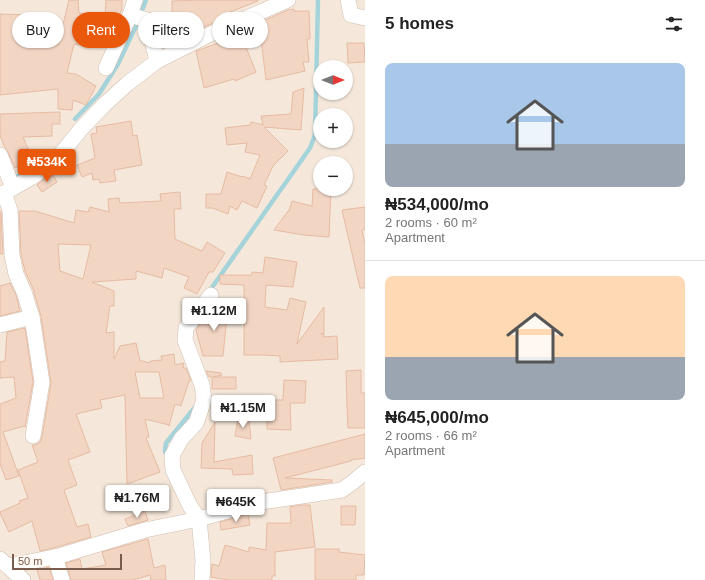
<!DOCTYPE html>
<html lang="en">
<head>
<meta charset="utf-8">
<style>
	body { margin:0; font-family:Helvetica,sans-serif; background:#f6f6f6; color:#222; height:100vh; display:flex; flex-direction:column; font-size:15px; white-space:nowrap }
	* { box-sizing:border-box; margin:0 }
	p { font-size:13px; color:#767676 }
	.icon { flex:none; width:22px; height:22px; fill:none; stroke:currentColor; stroke-width:2; stroke-linecap:round; stroke-linejoin:round }
	.map { position:relative; flex:1; overflow:hidden }
	.sheet { display:flex; flex-direction:column; background:#fff; width:340px }
	.sheet>* { flex:none }
	.hud { position:absolute; left:12px; top:12px; width:293px; height:36px; display:flex; gap:8px }
	.needle { width:26px; rotate:90deg }
	.fabs { position:absolute; left:313px; top:60px; display:grid; gap:8px }
	.fabs a { display:grid; place-items:center; width:40px; height:40px; border-radius:50%; background:#fff; box-shadow:0 1px 3px #0004; font-size:20px }
	.scale { position:absolute; left:12px; bottom:10px; width:110px; box-sizing:border-box; padding-left:4px; border:2px solid #7a5c4d; border-top:0; font-size:11px; line-height:14px; white-space:nowrap; color:#7a5c4d; -webkit-text-stroke:3px #fffaf3; paint-order:stroke }
	.price { position:absolute; translate:-50% -34px; padding:0 9px; border-radius:4px; background:#fff; color:#222; font-size:13px; line-height:26px; filter:drop-shadow(0 1px 2px #0008) }
	.price::after { content:''; position:absolute; left:50%; top:24px; width:12px; height:9px; margin-left:-6px; background:inherit; clip-path:polygon(0 0,100% 0,50% 100%) }
	.price.on { background:#ea580c; color:#fff }
	ul { padding:0; list-style:none }
	li { display:grid; align-content:center; gap:8px; height:212px; padding:0 20px }
	li+li { border-top:1px solid #e0e0e0 }
	li span { display:grid; place-items:center; height:124px; border-radius:8px; color:#555 }
	li>.icon { margin-inline-start:auto }
	span .icon { width:72px; height:72px; fill:#fffc; stroke-width:1 }
	li b { font-size:17px }
	h2 { display:flex; justify-content:space-between; align-items:center; height:48px; padding:0 20px; font-size:17px }
	.chip { padding:0 14px; border-radius:18px; background:#fff; box-shadow:0 1px 3px #0004; font-size:14px; line-height:36px }
	.chip.on { background:#ea580c; color:#fff }
	main { display:flex; flex:1; min-height:0 }
	.map>svg:first-child { display:block }
	.residential { fill:#f5e8da; fill-rule:evenodd }
	.lines { fill:none; stroke-linecap:round; stroke-linejoin:round }
	.stream { stroke:#a5d3da; stroke-width:4.5 }
	.building { fill:#f3d5c3; stroke:#e6bba3; fill-rule:evenodd }
	.minor-casing { stroke:#d1beb0; stroke-width:16 }
	.minor { stroke:#fff; stroke-width:15 }
</style>
</head>
<body>
<main>
<div class="map">
<svg width="365" height="580" viewBox="0 0 365 580">
	<rect width="100%" height="100%" fill="#fdf6ec"/>
	<path class="residential" d="M0,0H365V580H0ZM320,67H346V93H320ZM320,115H346V141H320ZM320,163H346V189H320Z"/>
	<g class="lines">
		<g class="stream">
			<polyline points="75,119 99,94 118,64 136,26 146,0"/>
			<polyline points="16,177 27,171 36,163"/>
			<polyline points="208,293 296,168 310,148 315,135 318,0"/>
			<polyline points="167,458 165,451 166,443 196,406"/>
		</g>
	</g>
	<g class="building">
		<polygon points="69,0 78,0 79,13 105,16 106,0 122,0 122,9 106,47 81,36 79,45 74,44 67,73 76,74 96,86 86,105 73,100 72,110 58,109 58,89 0,95 0,14 29,15 28,42 37,41 37,44 58,45"/>
		<polygon points="198,0 258,0 258,1 225,14 233,14 193,32 175,36 172,25 172,1"/>
		<polygon points="294,9 294,11 309,11 310,39 307,39 309,62 303,62 305,71 266,80 259,23 288,10"/>
		<polygon points="241,35 256,72 235,81 234,79 204,88 196,51"/>
		<polygon points="347,43 364,43 365,62 348,63"/>
		<polygon points="304,88 301,130 264,127 288,151 273,166 264,185 267,186 257,208 242,201 237,210 230,206 228,214 212,208 206,208 206,194 221,194 227,172 242,177 243,176 250,179 260,155 245,152 247,143 227,145 225,128 250,125 251,122 263,125 261,116 291,114 293,92"/>
		<polygon points="60,112 60,124 52,124 52,136 23,137 33,160 15,168 8,152 5,148 0,135 0,114"/>
		<polygon points="131,121 133,136 137,135 142,165 114,170 116,181 100,183 99,179 93,180 92,173 82,177 77,165 95,158 91,134 97,133 96,127"/>
		<polygon points="52,173 57,182 42,192 37,185"/>
		<polygon points="313,189 331,189 329,237 304,235 274,230 288,211 289,211 292,201 312,206"/>
		<path d="M180,192L181,209H174L175,239L202,251L207,242L225,253L213,272H209L197,294L184,288L189,277L164,268L162,278L136,271V279L92,282L114,291V306H110L106,333L114,332V359L120,346L136,343L140,361H143L149,363L150,361L162,360L161,356L174,354L175,365L184,363L183,368H186L191,381H189L181,406L175,404L169,426V425L145,419L149,437L146,438L160,472L127,484L125,395L100,400L102,408L76,414L90,452L68,460L77,485L64,490L77,527L88,524L91,537L57,547L40,551L32,521L9,532L0,513V512L20,503L19,501L28,498L18,470L38,462L32,445H36L40,442L42,437L51,383L41,316L33,289L25,271L21,254L19,211H35L74,223L76,210L88,212L90,207L109,212L108,199L119,198L120,203L161,201L160,194ZM58,244L91,245L83,279L60,271ZM135,372H159L164,398H140Z"/>
		<polygon points="365,207 365,229 362,230 365,243 365,288 360,288 342,210"/>
		<polygon points="0,211 1,212 3,254 0,254"/>
		<polygon points="265,257 297,262 293,287 266,285 265,307 287,310 290,298 306,302 297,344 324,307 324,333 321,334 324,334 323,337 337,336 338,359 280,362 280,356 264,355 244,355 244,285 220,284 220,275 252,275 252,272 263,273"/>
		<polygon points="10,283 16,295 20,311 0,316 0,286"/>
		<polygon points="215,305 228,305 223,356 203,356 196,330 200,324 205,323 206,317"/>
		<polygon points="25,328 33,382 25,427 25,426 3,432 19,476 6,480 0,464 0,404 16,398 14,377 0,378 0,362 5,361 7,332"/>
		<polygon points="361,370 361,393 365,393 365,428 348,428 347,407 346,371"/>
		<polygon points="206,371 221,373 222,375 213,377 236,377 236,389 212,389 212,377 209,377"/>
		<polygon points="284,380 306,381 305,403 290,403 291,430 267,429 267,400 283,400"/>
		<polygon points="238,418 249,420 251,439 235,436"/>
		<polygon points="215,422 214,462 252,455 253,474 233,475 232,469 201,468 202,443"/>
		<polygon points="365,434 365,458 351,460 351,461 285,478 332,480 332,482 281,490 273,458"/>
		<polygon points="302,505 310,505 315,547 275,552 275,576 272,576 272,580 228,580 211,577 212,564 219,566 225,545 249,552 249,547 266,550 267,523 291,523 290,507"/>
		<polygon points="341,506 356,506 355,525 341,525"/>
		<polygon points="145,511 148,520 128,526 125,519"/>
		<polygon points="248,514 250,525 221,530 220,522"/>
		<polygon points="148,539 154,568 165,565 166,580 151,580 150,575 133,580 71,580 66,563 80,559 82,569 106,565 102,552"/>
		<polygon points="315,549 339,549 339,552 365,555 364,575 356,575 356,580 315,580"/>
		<polygon points="49,567 53,580 40,580 37,570"/>
	</g>
	<g class="lines">
		<defs>
			<g id="minor">
				<polyline points="348,0 351,15 365,18"/>
				<polyline points="130,15 147,20 157,61"/>
				<polyline points="106,68 130,15 135,0"/>
				<polyline points="0,155 13,188"/>
				<polyline points="4,193 10,210 12,255 16,274 24,292 32,317 42,382 33,436"/>
				<polyline points="0,194 4,193 34,176 60,155 81,129 104,105 127,84 157,61 206,36 288,0"/>
				<polyline points="0,325 32,317"/>
				<polyline points="55,557 62,580"/>
				<polyline points="0,559 23,580"/>
				<polyline points="9,566 59,556 145,530 199,519 255,503 342,490 353,482 365,472"/>
				<polyline points="202,580 203,560 199,519 190,506 173,470 172,456 181,439 196,423 204,400 202,385 185,340 186,328 211,295"/>
			</g>
		</defs>
		<use href="#minor" class="minor-casing"/>
		<use href="#minor" class="minor"/>
	</g>
</svg>
<div class="fabs">
<a><svg class="needle" viewBox="-14 -14 28 28"><path d="M0-13l5 13h-10z" fill="#e53935"/><path d="M0 13l5-13h-10z" fill="#767676"/></svg></a>
<a>+</a>
<a>−</a>
</div>
<div class="scale">50 m</div>
<b class="price on" style="left:47px;top:183px">₦534K</b>
<b class="price" style="left:214px;top:332px">₦1.12M</b>
<b class="price" style="left:243px;top:429px">₦1.15M</b>
<b class="price" style="left:137px;top:519px">₦1.76M</b>
<b class="price" style="left:236px;top:523px">₦645K</b>
<div class="hud">
<a class="chip">Buy</a>
<a class="chip on">Rent</a>
<a class="chip">Filters</a>
<a class="chip">New</a>
</div>
</div>
<section class="sheet">
<h2>5 homes<svg class="icon" aria-label="filters" viewBox="0 0 24 24"><path d="M4 7h16M4 17h16"/><circle cx="9" cy="7" r="2"/><circle cx="15" cy="17" r="2"/></svg></h2>
<ul>
<li><span style="background:linear-gradient(#a9c7e8 65%,#9aa5b1 0)"><svg class="icon" aria-label="home" viewBox="0 0 24 24"><path d="M3 11l9-7 9 7M6 9v11h12V9"/></svg></span><div><b>₦534,000/mo</b><p>2 rooms · 60 m²</p><p>Apartment</p></div></li>
<li><span style="background:linear-gradient(#ffd9b3 65%,#9aa5b1 0)"><svg class="icon" aria-label="home" viewBox="0 0 24 24"><path d="M3 11l9-7 9 7M6 9v11h12V9"/></svg></span><div><b>₦645,000/mo</b><p>2 rooms · 66 m²</p><p>Apartment</p></div></li>
</ul>
</section>
</main>
</body>
</html>
